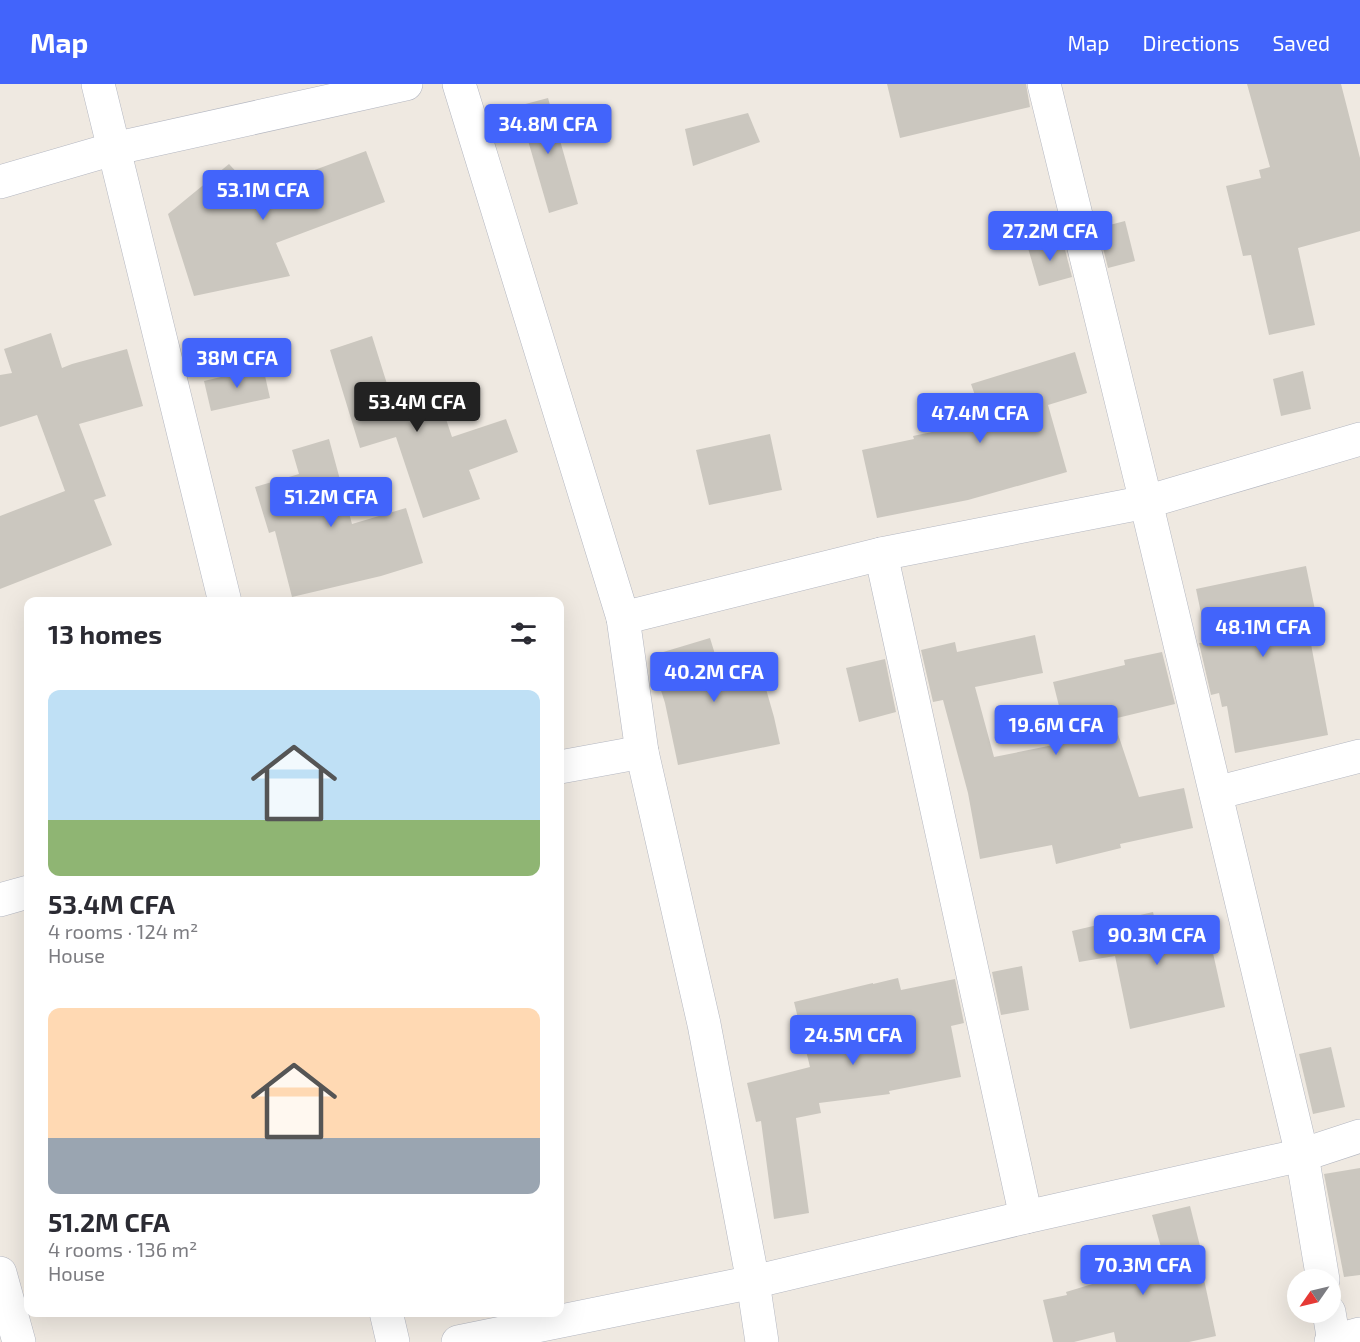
<!DOCTYPE html>
<html lang="en">
<head>
<meta charset="utf-8">
<style>
	body { margin:0; font-family:"Exo 2",sans-serif; background:#f2f2f3; color:#2b2b33; height:100vh; display:flex; flex-direction:column; font-size:22px; white-space:nowrap }
	* { box-sizing:border-box; margin:0 }
	p { font-size:20px; color:#7c7c81 }
	.icon { flex:none; width:33px; height:33px; fill:none; stroke:currentColor; stroke-width:2; stroke-linecap:round; stroke-linejoin:round }
	.map { position:relative; flex:1; overflow:hidden }
	.panel { position:absolute; left:24px; top:513px; width:540px; height:720px; display:flex; flex-direction:column; background:#fff; border-radius:12px; box-shadow:0 6px 24px #0002 }
	.panel>* { flex:none }
	.needle { width:39px; rotate:236deg }
	.fabs { position:absolute; left:1287px; top:1185px; display:grid; gap:12px }
	.fabs a { display:grid; place-items:center; width:54px; height:54px; border-radius:50%; background:#fff; box-shadow:0 6px 24px #0002; font-size:30px }
	.price { position:absolute; translate:-50% -51px; padding:0 14px; border-radius:6px; background:#4264fb; color:#fff; font-size:20px; line-height:39px; filter:drop-shadow(0 2px 3px #0008) }
	.price::after { content:''; position:absolute; left:50%; top:36px; width:18px; height:14px; margin-left:-9px; background:inherit; clip-path:polygon(0 0,100% 0,50% 100%) }
	.price.current { background:#222; color:#fff }
	ul { padding:0; list-style:none }
	li { display:grid; align-content:center; gap:12px; height:318px; padding:0 24px }
	li span { display:grid; place-items:center; height:186px; border-radius:12px; color:#555 }
	li>.icon { margin-inline-start:auto }
	span .icon { width:108px; height:108px; fill:#fffc; stroke-width:1 }
	li b { font-size:26px }
	h2 { display:flex; justify-content:space-between; align-items:center; height:72px; padding:0 24px; font-size:26px }
	header { display:flex; align-items:center; gap:36px; box-sizing:border-box; height:84px; padding:0 30px; background:#4264fb; color:#fff }
	header strong { font-size:28px }
	nav { display:flex; gap:33px; margin-inline-start:auto; font-size:21px }
	.map>svg:first-child { display:block }
	.building { fill:#cbc7bf }
	.lines { fill:none; stroke-linecap:round; stroke-linejoin:round }
	.minor-casing { stroke:#b4b7c1; stroke-width:34 }
	.minor { stroke:#fff; stroke-width:33 }
</style>
</head>
<body>
<header>
<strong>Map</strong>
<nav><a>Map</a><a>Directions</a><a>Saved</a></nav>
</header>
<div class="map">
<svg width="1360" height="1258" viewBox="0 0 1360 1258">
	<rect width="100%" height="100%" fill="#efe9e1"/>
	<g class="building">
		<polygon points="887,0 1026,0 1030,23 900,54"/>
		<polygon points="1247,0 1341,0 1360,74 1360,147 1298,164 1315,241 1269,251 1251,171 1243,172 1226,102 1261,94 1259,86 1270,83"/>
		<polygon points="548,14 578,120 549,129 518,22"/>
		<polygon points="748,29 760,58 693,82 685,45"/>
		<polygon points="366,67 385,118 276,159 290,192 194,212 168,130 229,80 255,108"/>
		<polygon points="1125,137 1135,177 1108,184 1098,144"/>
		<polygon points="1062,154 1072,193 1039,202 1028,164"/>
		<polygon points="51,249 62,284 72,280 127,265 143,322 79,340 106,412 94,416 112,461 0,505 0,432 65,407 37,331 0,343 0,291 12,289 4,265"/>
		<polygon points="372,252 398,335 441,320 452,353 506,335 518,368 469,386 480,415 423,434 396,353 360,364 330,266"/>
		<polygon points="1075,268 1087,309 1048,321 1067,388 968,416 877,434 862,366 914,355 913,352 984,337 971,300"/>
		<polygon points="263,283 270,314 211,327 204,297"/>
		<polygon points="1303,287 1311,325 1281,332 1273,295"/>
		<polygon points="770,350 782,406 709,421 696,366"/>
		<polygon points="329,355 352,440 406,424 423,479 381,492 292,513 275,447 269,449 255,403 299,390 292,366"/>
		<polygon points="1306,482 1315,526 1305,528 1328,651 1235,669 1227,622 1222,623 1219,609 1211,611 1199,559 1207,558 1196,505"/>
		<polygon points="1035,551 1043,589 975,603 994,673 1068,658 1053,598 1125,581 1124,576 1162,568 1175,620 1113,635 1139,713 1184,704 1193,744 1120,760 1121,764 1056,780 1052,761 980,775 968,709 943,616 933,618 921,566 955,558 957,568"/>
		<polygon points="710,554 718,580 756,570 774,633 780,660 678,681 665,619 650,572"/>
		<polygon points="885,575 896,628 859,638 846,584"/>
		<polygon points="1153,828 1157,844 1205,833 1225,923 1130,945 1115,872 1079,878 1072,847"/>
		<polygon points="1022,882 1029,926 1001,931 992,888"/>
		<polygon points="898,894 901,906 955,895 964,939 951,942 961,993 889,1007 890,1010 819,1019 821,1029 796,1034 809,1129 774,1135 761,1037 756,1038 747,999 810,983 794,918 873,899 873,900"/>
		<polygon points="1331,963 1345,1023 1313,1030 1299,970"/>
		<polygon points="1360,1084 1360,1191 1344,1193 1324,1090"/>
		<polygon points="1190,1122 1201,1166 1198,1167 1216,1252 1189,1258 1116,1258 1114,1248 1074,1258 1053,1258 1043,1216 1067,1211 1066,1208 1165,1178 1152,1131"/>
	</g>
	<g class="lines">
		<defs>
			<g id="minor">
				<polyline points="98,0 225,518"/>
				<polyline points="459,0 623,534 642,668 704,940 753,1198 762,1258"/>
				<polyline points="1044,0 1146,418 1302,1071 1323,1196"/>
				<polyline points="0,98 113,65 406,0"/>
				<polyline points="881,470 1026,1133"/>
				<polyline points="623,534 881,470 1146,418 1360,355"/>
				<polyline points="560,683 642,668"/>
				<polyline points="1216,709 1360,672"/>
				<polyline points="0,816 28,808"/>
				<polyline points="0,1189 19,1258"/>
				<polyline points="386,1228 393,1258"/>
				<polyline points="1329,1228 1334,1258"/>
				<polyline points="458,1258 753,1198 1026,1133 1302,1071 1360,1052"/>
				<polyline points="1331,1258 1360,1250"/>
			</g>
		</defs>
		<use href="#minor" class="minor-casing"/>
		<use href="#minor" class="minor"/>
	</g>
</svg>
<div class="fabs">
<a><svg class="needle" viewBox="-14 -14 28 28"><path d="M0-13l5 13h-10z" fill="#e53935"/><path d="M0 13l5-13h-10z" fill="#7c7c81"/></svg></a>
</div>
<b class="price" style="left:548px;top:71px">34.8M CFA</b>
<b class="price" style="left:263px;top:137px">53.1M CFA</b>
<b class="price" style="left:1050px;top:178px">27.2M CFA</b>
<b class="price" style="left:237px;top:305px">38M CFA</b>
<b class="price current" style="left:417px;top:349px">53.4M CFA</b>
<b class="price" style="left:980px;top:360px">47.4M CFA</b>
<b class="price" style="left:331px;top:444px">51.2M CFA</b>
<b class="price" style="left:1263px;top:574px">48.1M CFA</b>
<b class="price" style="left:714px;top:619px">40.2M CFA</b>
<b class="price" style="left:1056px;top:672px">19.6M CFA</b>
<b class="price" style="left:1157px;top:882px">90.3M CFA</b>
<b class="price" style="left:853px;top:982px">24.5M CFA</b>
<b class="price" style="left:1143px;top:1212px">70.3M CFA</b>
<section class="panel">
<h2>13 homes<svg class="icon" aria-label="filters" viewBox="0 0 24 24"><path d="M4 7h16M4 17h16"/><circle cx="9" cy="7" r="2"/><circle cx="15" cy="17" r="2"/></svg></h2>
<ul>
<li><span style="background:linear-gradient(#bfe0f5 70%,#8fb573 0)"><svg class="icon" aria-label="home" viewBox="0 0 24 24"><path d="M3 11l9-7 9 7M6 9v11h12V9"/></svg></span><div><b>53.4M CFA</b><p>4 rooms · 124 m²</p><p>House</p></div></li>
<li><span style="background:linear-gradient(#ffd9b3 70%,#9aa5b1 0)"><svg class="icon" aria-label="home" viewBox="0 0 24 24"><path d="M3 11l9-7 9 7M6 9v11h12V9"/></svg></span><div><b>51.2M CFA</b><p>4 rooms · 136 m²</p><p>House</p></div></li>
</ul>
</section>
</div>
</body>
</html>
